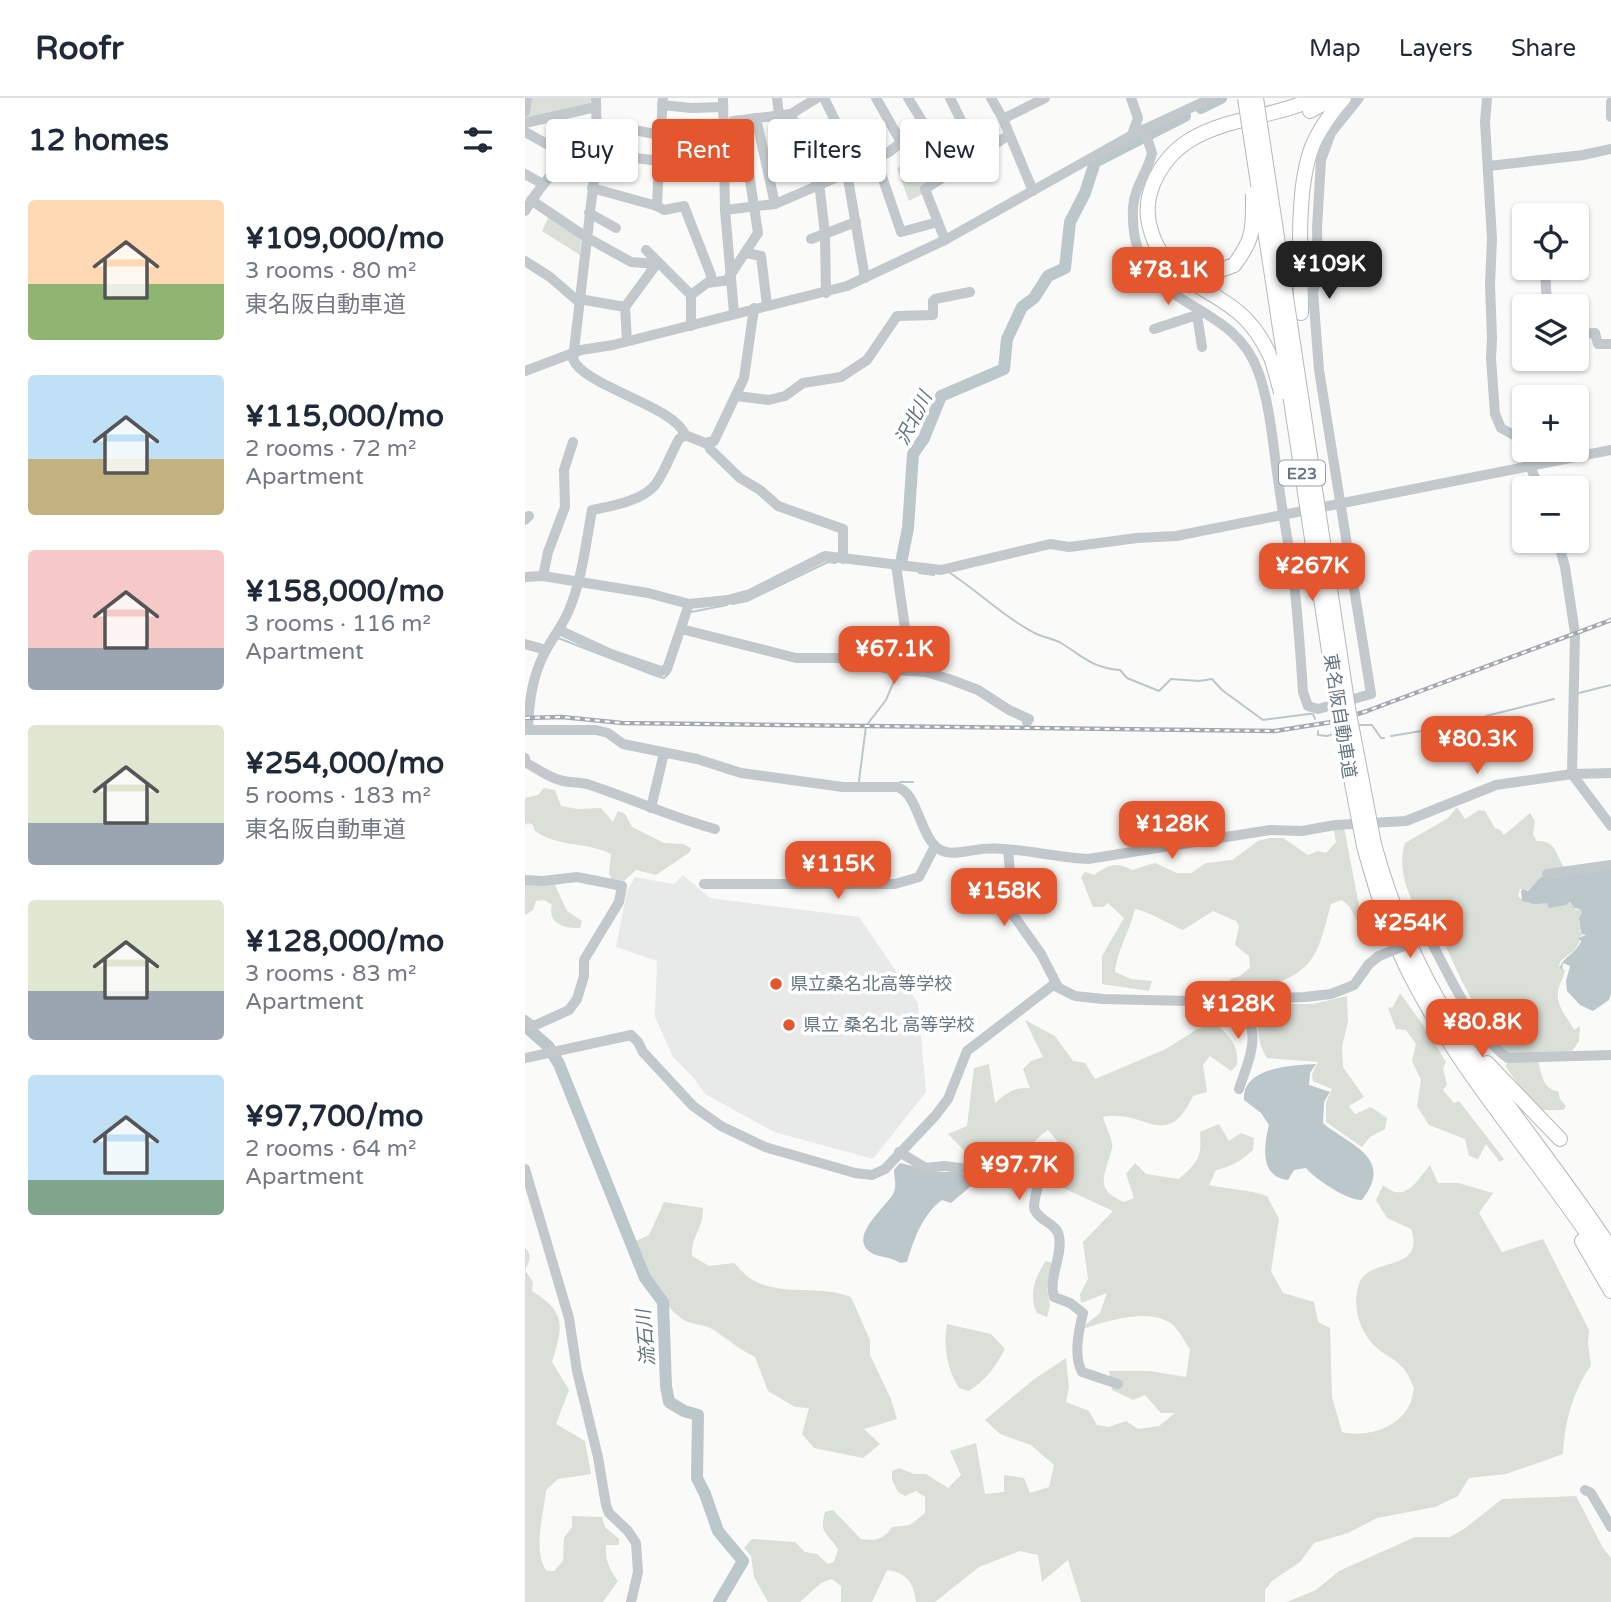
<!DOCTYPE html>
<html lang="en">
<head>
<meta charset="utf-8">
<style>
	body { margin:0; font-family:"Varela Round","Noto Sans JP",sans-serif; background:#f2f2f3; color:#1f2937; height:100vh; display:flex; flex-direction:column; font-size:26px; white-space:nowrap }
	* { box-sizing:border-box; margin:0 }
	p { font-size:23px; color:#747a83 }
	.icon { flex:none; width:38px; height:38px; fill:none; stroke:currentColor; stroke-width:2; stroke-linecap:round; stroke-linejoin:round }
	.map { position:relative; flex:1; overflow:hidden }
	.sheet { display:flex; flex-direction:column; background:#fff; width:525px }
	.sheet>* { flex:none }
	.banner { position:absolute; left:21px; top:21px; width:665px; height:63px; display:flex; gap:14px }
	.fabs { position:absolute; left:987px; top:105px; display:grid; gap:14px }
	.fabs a { display:grid; place-items:center; width:77px; height:77px; border-radius:7px; background:#fff; box-shadow:0 2px 5px #0004; font-size:35px }
	.price { position:absolute; translate:-50% -60px; padding:0 16px; border-radius:14px; background:#e4572e; color:#fff; font-size:23px; line-height:46px; filter:drop-shadow(0 2px 4px #0008) }
	.price::after { content:''; position:absolute; left:50%; top:42px; width:21px; height:16px; margin-left:-10px; background:inherit; clip-path:polygon(0 0,100% 0,50% 100%) }
	.price.current { background:#222; color:#fff }
	ul { padding:0; list-style:none }
	li { display:flex; align-items:center; gap:21px; height:175px; padding:0 28px }
	li span { display:grid; place-items:center; flex:none; width:196px; height:140px; border-radius:7px; color:#555 }
	li>.icon { margin-inline-start:auto }
	span .icon { width:84px; height:84px; fill:#fffc; stroke-width:1 }
	li b { font-size:30px }
	h2 { display:flex; justify-content:space-between; align-items:center; height:84px; padding:0 28px; font-size:30px }
	.tag { padding:0 24px; border-radius:7px; background:#fff; box-shadow:0 2px 5px #0004; font-size:24px; line-height:63px }
	.tag.current { background:#e4572e; color:#fff }
	header { display:flex; align-items:center; gap:42px; box-sizing:border-box; height:98px; padding:0 35px; background:#fff; border-bottom:2px solid #e0e1e3 }
	header strong { font-size:33px }
	nav { display:flex; gap:38px; margin-inline-start:auto; font-size:24px }
	main { display:flex; flex:1; min-height:0 }
	.map>svg:first-child { display:block }
	.built { fill:#e8e9e9 }
	.green { fill:#dadfd7 }
	.water { fill:#bbc7cb }
	.lines { fill:none; stroke-linecap:round; stroke-linejoin:round }
	.stream { stroke:#bbc7cb; stroke-width:2 }
	.river { stroke:#bbc7cb; stroke-width:12 }
	.highway-casing { stroke:#b4b9bd; stroke-width:16 }
	.minor { stroke:#c3c8cc; stroke-width:10 }
	.highway { stroke:#fff; stroke-width:14 }
	.rail-casing { stroke:#a2aab0; stroke-width:4.5 }
	.rail { stroke:#fff; stroke-width:2; stroke-dasharray:5; stroke-linecap:butt }
	.highway-bridge-casing { stroke:#b4b9bd; stroke-width:16; stroke-linecap:butt }
	.minor-bridge { stroke:#c3c8cc; stroke-width:10 }
	.highway-bridge { stroke:#fff; stroke-width:14 }
	.poi-dot { fill:#e4572e; stroke:#fff; stroke-width:2.5 }
	.labels { text-anchor:middle; stroke-width:7; stroke-linejoin:round; paint-order:stroke }
	.shield { fill:#fff; stroke:#939fa8; stroke-width:2 }
	.shield-label { font-size:16px; font-weight:bold; fill:#657683 }
	.street-label { font-size:18px; fill:#657683; stroke:#fff }
	.poi-label { font-size:18px; fill:#657683; stroke:#fff; text-anchor:start }
	.water-label { font-size:19px; font-style:italic; fill:#60757c; stroke:#fff }
</style>
</head>
<body>
<header>
<strong>Roofr</strong>
<nav><a>Map</a><a>Layers</a><a>Share</a></nav>
</header>
<main>
<section class="sheet">
<h2>12 homes<svg class="icon" aria-label="filters" viewBox="0 0 24 24"><path d="M4 7h16M4 17h16"/><circle cx="9" cy="7" r="2"/><circle cx="15" cy="17" r="2"/></svg></h2>
<ul>
<li><span style="background:linear-gradient(#ffd9b3 60%,#8fb573 0)"><svg class="icon" aria-label="home" viewBox="0 0 24 24"><path d="M3 11l9-7 9 7M6 9v11h12V9"/></svg></span><div><b>¥109,000/mo</b><p>3 rooms · 80 m²</p><p>東名阪自動車道</p></div></li>
<li><span style="background:linear-gradient(#bfe0f5 60%,#c2b280 0)"><svg class="icon" aria-label="home" viewBox="0 0 24 24"><path d="M3 11l9-7 9 7M6 9v11h12V9"/></svg></span><div><b>¥115,000/mo</b><p>2 rooms · 72 m²</p><p>Apartment</p></div></li>
<li><span style="background:linear-gradient(#f6c9c9 70%,#9aa5b1 0)"><svg class="icon" aria-label="home" viewBox="0 0 24 24"><path d="M3 11l9-7 9 7M6 9v11h12V9"/></svg></span><div><b>¥158,000/mo</b><p>3 rooms · 116 m²</p><p>Apartment</p></div></li>
<li><span style="background:linear-gradient(#dfe7d0 70%,#9aa5b1 0)"><svg class="icon" aria-label="home" viewBox="0 0 24 24"><path d="M3 11l9-7 9 7M6 9v11h12V9"/></svg></span><div><b>¥254,000/mo</b><p>5 rooms · 183 m²</p><p>東名阪自動車道</p></div></li>
<li><span style="background:linear-gradient(#dfe7d0 65%,#9aa5b1 0)"><svg class="icon" aria-label="home" viewBox="0 0 24 24"><path d="M3 11l9-7 9 7M6 9v11h12V9"/></svg></span><div><b>¥128,000/mo</b><p>3 rooms · 83 m²</p><p>Apartment</p></div></li>
<li><span style="background:linear-gradient(#bfe0f5 75%,#7fa58c 0)"><svg class="icon" aria-label="home" viewBox="0 0 24 24"><path d="M3 11l9-7 9 7M6 9v11h12V9"/></svg></span><div><b>¥97,700/mo</b><p>2 rooms · 64 m²</p><p>Apartment</p></div></li>
</ul>
</section>
<div class="map">
<svg width="1086" height="1504" viewBox="0 0 1086 1504">
	<rect width="100%" height="100%" fill="#fafaf8"/>
	<polygon class="built" points="158,777 185,800 334,819 393,905 401,994 348,1061 249,1034 180,996 168,979 148,959 130,919 132,863 91,849 102,793 110,779 149,786"/>
	<g class="green">
		<polygon points="5,0 67,0 64,8 5,22 2,19"/>
		<path d="M409,54C411,59 416,66 417,71C419,84 393,99 384,103L372,70Z"/>
		<polygon points="24,118 56,139 55,157 17,133"/>
		<path d="M19,690L30,692L36,708L53,711L76,710L88,724L93,713L100,716L107,729L139,745L158,746L166,750L165,754L131,777L111,772L99,783L87,781L84,776L86,756C59,743 35,750 10,733L8,727L3,725L0,727V700L13,697Z"/>
		<path d="M932,709L940,721L954,712L960,713L970,730L975,732L979,737L1005,715L1010,723L1008,737L1012,743C1032,743 1030,756 1039,769C1025,777 1015,780 1003,792L995,791L993,798C1002,808 1009,804 1022,805L1025,809L1041,807L1042,803H1046L1048,809L1051,812L1055,811L1057,814L1054,820L1055,834L1061,836L1055,838C1055,852 1044,855 1035,864L1034,868L1040,872C1039,880 1033,888 1033,894C1031,908 1043,920 1049,932L1055,928L1054,943L1045,956H1011C1016,971 1017,993 1033,993L1035,1001L1041,1008L1038,1012H1016L995,989L981,969V966L986,964C961,931 933,879 918,841L909,844C893,813 869,781 880,745L923,720Z"/>
		<path d="M819,729L835,813L848,837L847,850L824,808L817,802L806,806C794,850 792,873 745,887C729,891 719,897 703,890L705,881L715,878L725,870L724,858L710,847L714,828L711,823L688,813L658,832C646,827 620,812 610,811C605,833 592,852 590,874L606,881L627,883L624,893L577,886V858L599,820L583,805L578,809H568L556,779L560,774L569,777C584,767 590,763 607,772L630,765L652,775H666L681,765L707,762L733,743L745,740H758L783,757L793,753L801,755L811,744L809,732Z"/>
		<path d="M0,785H29L42,813L57,823L55,830C39,831 22,825 27,807L19,802L11,803L8,812L0,817Z"/>
		<polygon points="875,895 900,930 921,964 918,970 922,987 918,992 929,1005 934,1003 979,1061 975,1064 961,1046 953,1061 944,1058 940,1041 904,1027 892,1008 896,982 887,963 891,946 881,932 871,931 863,910 868,909"/>
		<path d="M822,898L823,923L817,949L818,969L839,999L824,1008L830,1016L846,1009L862,1020L860,1031L845,1039L837,1049L801,1024V1004L807,991L788,983L787,976L793,964L742,960C732,944 728,920 743,906H788Z"/>
		<path d="M500,922L530,938L548,963L560,965L570,981L641,951L674,930L691,926C705,939 714,947 712,967L706,973L685,958L678,967L682,994L668,998C641,1055 620,1010 578,1019C580,1027 589,1043 587,1050C581,1076 567,1091 599,1104L609,1100L601,1076L610,1065L621,1076L654,1081C673,1064 677,1060 675,1034L694,1026L704,1043L716,1035L729,1040L728,1052C717,1062 706,1069 691,1072L684,1087C704,1092 723,1091 742,1098L754,1121L746,1173L758,1195L789,1204L793,1224L805,1230L807,1299L817,1334C841,1340 874,1330 885,1306C887,1301 888,1295 889,1290C886,1283 883,1276 879,1271C871,1261 861,1258 853,1251C835,1236 826,1208 834,1186C844,1157 901,1176 886,1131L862,1120L851,1102L858,1087C880,1106 891,1084 905,1067L913,1085H933L968,1095L954,1115L977,1154L1018,1141L1064,1232L1063,1246L1066,1267C1048,1293 1039,1325 1038,1356L981,1376L944,1380L933,1398L910,1409L852,1420L823,1435L789,1445L775,1464L747,1483L740,1492V1504H556L543,1462L517,1484L513,1457L495,1453L454,1469L410,1504H391C389,1485 381,1474 362,1472L347,1504H316V1488L307,1481L296,1485L275,1504H243L229,1479L226,1458L219,1450L227,1441L270,1444L280,1454L292,1456L303,1466L309,1464L313,1451C302,1434 294,1436 300,1414L308,1412L336,1441C350,1443 359,1442 367,1429L385,1427L400,1415V1399L391,1393L380,1398L373,1394L367,1382V1373L374,1370L389,1376H401L423,1390L436,1377L425,1353L451,1345L460,1396L479,1394V1377L499,1380L505,1395L524,1389L529,1367L506,1347L475,1336L460,1322L508,1282L541,1260L544,1289L541,1304L564,1313L572,1327L584,1329L601,1323L613,1331L634,1328L650,1315H636L620,1297L608,1302L587,1292L584,1273H624L661,1279L665,1251C660,1244 655,1234 649,1228C627,1207 579,1224 554,1232L575,1215L582,1195L556,1205L555,1196L563,1181L558,1144L588,1113L536,1089L544,1057L523,1032C508,1042 504,1053 493,1064C469,1088 439,1052 423,1036L442,1028L449,970L464,966L470,1005C482,995 489,989 505,990L498,971L506,963L518,959Z"/>
		<path d="M139,1104L178,1110C178,1134 166,1136 167,1158L184,1168L209,1165C214,1170 220,1177 226,1181C256,1199 294,1186 326,1199L345,1242V1257L366,1301L372,1321L339,1331L355,1346L338,1360L289,1350L277,1336L284,1310L270,1309L243,1293L230,1259C212,1250 204,1242 189,1232C181,1227 171,1227 163,1224C140,1214 113,1167 111,1143L124,1137Z"/>
		<path d="M0,1150C8,1157 4,1164 0,1172L8,1184L7,1193C42,1215 38,1228 27,1264L44,1292L31,1326L60,1343L66,1376L33,1381L21,1392C19,1415 7,1455 22,1473H29L38,1463L39,1440L47,1429V1418L77,1419L80,1429L94,1441V1447H81C80,1461 84,1472 93,1483L78,1504H0Z"/>
		<path d="M521,1163L527,1165L522,1191L525,1208L522,1219L512,1215C503,1198 510,1178 521,1163Z"/>
		<path d="M422,1226L466,1236L480,1251C470,1269 461,1282 444,1293L434,1290C422,1271 418,1249 422,1226Z"/>
		<polygon points="1051,1398 1078,1450 1086,1460 1086,1504 762,1504 791,1492 814,1473 890,1439 925,1439 939,1431 977,1401"/>
	</g>
	<g class="water">
		<path d="M1086,768V896L1084,902L1068,913L1055,907L1042,893L1041,883L1045,868L1038,865L1037,872L1035,869C1039,858 1052,855 1056,843L1053,840L1061,837L1056,835L1054,820L1057,814L1055,811L1049,810L1045,803L1041,807L1024,810L1022,805L1009,806L997,803L996,793L998,791L1003,793L1016,779Z"/>
		<path d="M791,966L785,975L784,987L805,994L799,1004L798,1025C825,1048 870,1059 837,1102C823,1103 790,1081 781,1070L769,1072L763,1082C734,1079 739,1047 744,1027L736,1015L719,1002C717,969 768,967 791,966Z"/>
		<path d="M375,1065L413,1074H434L452,1083L426,1105L417,1102C397,1117 389,1141 382,1164L375,1165C366,1158 353,1160 345,1154C323,1137 363,1108 369,1094C372,1087 369,1079 369,1072Z"/>
	</g>
	<g class="lines">
		<g class="stream">
			<polyline points="394,475 409,477"/>
			<path d="M425,475C453,493 476,517 506,533C515,539 527,540 536,545C559,559 567,570 595,572L602,580L634,593L646,581L674,583L687,581L697,592L738,622L784,616H788L790,621"/>
			<polyline points="207,506 222,503 303,464 311,465"/>
			<polyline points="166,514 202,507"/>
			<polyline points="33,540 129,577 139,580 144,575"/>
			<polyline points="1054,595 1086,587"/>
			<polyline points="834,627 847,627 856,640 859,640"/>
			<polyline points="793,633 793,637 802,638 812,635"/>
			<polyline points="866,638 951,624 961,618 1029,601"/>
			<polyline points="334,683 341,628 361,602 372,576"/>
			<polyline points="375,684 388,684"/>
		</g>
		<g class="river">
			<polyline points="676,10 696,0"/>
			<polyline points="376,465 383,430 388,356 399,340 416,298 479,271 482,241 497,209 509,200 523,178 540,170 545,124 560,95 570,64 660,18"/>
			<polyline points="0,928 23,948 34,966 120,1180 138,1204 141,1288 144,1304 159,1313 173,1317 172,1380 180,1396 193,1433 218,1463 194,1504"/>
		</g>
		<defs>
			<g id="highway">
				<polyline points="785,13 808,0"/>
				<path d="M648,158C667,179 685,177 709,167"/>
				<path d="M776,215C776,168 770,93 787,49C794,31 806,15 819,0"/>
				<path d="M747,262C739,244 729,227 713,214C680,187 639,179 626,133C621,118 622,101 628,86C636,67 647,53 665,42C703,19 751,19 791,0"/>
				<path d="M849,746C867,813 895,876 933,935C980,1009 1038,1077 1086,1151"/>
				<path d="M839,748C852,795 866,841 889,884C943,987 1024,1073 1086,1171"/>
				<polyline points="962,965 1035,1041"/>
				<polyline points="1057,1143 1086,1193"/>
			</g>
		</defs>
		<use href="#highway" class="highway-casing"/>
		<g class="minor">
			<path d="M71,0L72,55L48,261C58,288 150,308 160,337"/>
			<polyline points="198,0 200,112 209,215"/>
			<polyline points="252,0 254,17"/>
			<polyline points="292,0 266,16 295,93 300,136 301,195"/>
			<polyline points="299,0 333,69"/>
			<polyline points="351,0 376,44"/>
			<polyline points="383,0 399,26 423,76"/>
			<polyline points="425,0 453,57"/>
			<polyline points="466,0 478,21 508,93"/>
			<polyline points="606,0 613,20 607,37"/>
			<polyline points="962,0 960,24 967,141 965,187 967,240 966,260 970,316 976,330 994,340 1014,390"/>
			<polyline points="1086,4 1086,19"/>
			<polyline points="137,7 166,10 198,9"/>
			<polyline points="0,14 2,0"/>
			<polyline points="231,20 250,106"/>
			<polyline points="478,21 520,0"/>
			<polyline points="208,23 266,16"/>
			<polyline points="0,25 71,9"/>
			<polyline points="72,25 135,37"/>
			<path d="M619,31L627,55C623,74 609,89 608,110C603,216 704,194 733,273C746,309 748,350 754,388C759,427 768,465 771,504C774,534 776,564 778,594L783,608L793,611L846,596L794,272L788,194L793,176L792,130L796,62L806,35L834,0"/>
			<polyline points="0,34 38,55 42,60"/>
			<polyline points="72,55 134,63 138,0"/>
			<polyline points="351,61 376,134 413,124"/>
			<polyline points="964,68 1058,57 1086,51"/>
			<polyline points="322,75 340,180"/>
			<polyline points="0,76 18,86"/>
			<polyline points="67,90 132,108 139,112 159,108 186,177 186,184"/>
			<polyline points="6,102 61,139 106,164 131,166"/>
			<polyline points="132,108 134,63"/>
			<polyline points="200,112 250,106 322,75 364,54 399,26"/>
			<path d="M0,113C10,96 21,82 34,68C46,55 50,57 59,39L72,38"/>
			<polyline points="64,115 91,130"/>
			<polyline points="286,141 331,124"/>
			<polyline points="420,142 400,91 484,37"/>
			<polyline points="121,152 166,197 166,228"/>
			<polyline points="222,155 236,158 242,207"/>
			<polyline points="0,163 25,179 54,204"/>
			<polyline points="1020,170 1022,208"/>
			<polyline points="204,179 233,135 216,22"/>
			<polyline points="166,197 182,185 205,182"/>
			<polyline points="54,201 100,209 133,164"/>
			<polyline points="100,209 102,243"/>
			<polyline points="672,217 677,249"/>
			<polyline points="629,231 672,217 677,214"/>
			<polyline points="1052,236 1070,235 1073,246 1086,246"/>
			<polyline points="0,273 56,252 88,247 322,188 420,142 607,37 687,0"/>
			<polyline points="211,298 244,302 260,298 278,285 316,279 342,262 372,218 408,217 408,203 410,201 445,194"/>
			<polyline points="183,346 185,351 215,380 235,392 253,408 318,431 318,461"/>
			<polyline points="0,422 4,418"/>
			<polyline points="1033,443 1040,469 1050,535 1047,676 1086,728"/>
			<polyline points="371,467 380,530 370,572 401,574 424,581 453,592 484,612 504,621 502,624"/>
			<polyline points="18,478 23,454 40,409 39,372 48,344"/>
			<polyline points="0,479 18,478 123,495 164,506"/>
			<polyline points="156,531 271,560 313,560 370,572"/>
			<polyline points="34,532 86,556 136,573 142,571 164,506 203,502 225,496 300,458 416,472 525,446 544,449 612,440 651,438 1086,352"/>
			<polyline points="0,546 21,552"/>
			<path d="M0,632H71L83,635L98,646L172,661L216,675L318,689H372C392,695 394,731 409,747C420,759 436,754 450,752C480,746 530,760 563,761L745,732L777,733L810,727L881,723L971,687L1047,676L1086,675"/>
			<path d="M3,632C4,604 7,579 20,554C28,539 38,527 44,512C57,481 61,445 67,412C87,408 117,403 130,387C140,374 146,355 154,341L160,337L180,345L189,343L219,280L229,210"/>
			<path d="M0,660L1,665C12,670 24,680 35,682C43,685 53,684 62,686C105,700 146,719 190,731"/>
			<polyline points="126,710 139,655"/>
			<polyline points="483,752 489,818 516,856 532,887"/>
			<polyline points="1022,776 1086,767"/>
			<polyline points="0,782 18,783 52,779 97,788 94,804 59,862 59,878 52,901 44,912 11,927 6,927 0,922"/>
			<polyline points="179,786 370,786 394,779 410,748"/>
			<path d="M903,838C922,872 951,939 983,960L1086,957"/>
			<path d="M707,901C741,928 725,958 714,991"/>
			<polyline points="0,960 106,937 113,944 118,954 168,1008 196,1028 240,1049 330,1075 347,1077 360,1071 410,1018 423,1001 442,953 528,887 550,898 578,901 663,903 780,899 806,896 829,887 844,866 854,858"/>
			<path d="M374,1054L401,1070L419,1068L502,1078L513,1086C512,1093 509,1102 509,1109C511,1122 532,1125 534,1138C538,1159 523,1179 529,1199L545,1205L558,1215C554,1232 548,1257 557,1274L593,1286"/>
			<polyline points="0,1071 44,1220 52,1273 73,1359 81,1407 84,1415 103,1433 111,1445 113,1474 106,1504"/>
			<polyline points="1060,1392 1066,1395 1086,1429"/>
		</g>
		<use href="#highway" class="highway"/>
		<defs>
			<polyline id="rail" points="0,620 37,619 97,625 750,633 807,624 842,613 1086,522"/>
		</defs>
		<use href="#rail" class="rail-casing"/>
		<use href="#rail" class="rail"/>
		<defs>
			<g id="highway-bridge">
				<polyline points="720,0 813,612 839,748"/>
				<polyline points="731,0 823,610 849,746"/>
				<path d="M709,167C730,140 728,129 728,96"/>
				<polyline points="747,262 756,294"/>
			</g>
		</defs>
		<use href="#highway-bridge" class="highway-bridge-casing"/>
		<polyline class="minor-bridge" points="854,858 903,838"/>
		<use href="#highway-bridge" class="highway-bridge"/>
	</g>
	<g class="poi-dot">
		<circle cx="251" cy="886" r="7"/>
		<circle cx="264" cy="927" r="7"/>
	</g>
	<g class="labels">
		<rect class="shield" x="754" y="362.5" width="46" height="25" rx="5"/>
		<g class="shield-label">
			<text x="777" y="381">E23</text>
		</g>
		<g class="street-label">
			<text transform="translate(815 618) rotate(81)" y="6">東名阪自動車道</text>
		</g>
		<g class="poi-label">
			<text x="265" y="892">県立桑名北高等学校</text>
			<text x="278" y="933">県立 桑名北 高等学校</text>
		</g>
		<g class="water-label">
			<text transform="translate(388 320) rotate(-63)" y="7">沢北川</text>
			<text transform="translate(120 1240) rotate(-95)" y="7">流石川</text>
		</g>
	</g>
</svg>
<div class="fabs">
<a><svg class="icon" aria-label="locate" viewBox="0 0 24 24"><circle cx="12" cy="12" r="6"/><path d="M12 2v4M12 18v4M2 12h4M18 12h4"/></svg></a>
<a><svg class="icon" aria-label="layers" viewBox="0 0 24 24"><path d="M12 4l9 5-9 5-9-5zM3 14l9 5 9-5"/></svg></a>
<a>+</a>
<a>−</a>
</div>
<b class="price current" style="left:804px;top:203px">¥109K</b>
<b class="price" style="left:643px;top:209px">¥78.1K</b>
<b class="price" style="left:787px;top:505px">¥267K</b>
<b class="price" style="left:369px;top:588px">¥67.1K</b>
<b class="price" style="left:952px;top:678px">¥80.3K</b>
<b class="price" style="left:647px;top:763px">¥128K</b>
<b class="price" style="left:313px;top:803px">¥115K</b>
<b class="price" style="left:479px;top:830px">¥158K</b>
<b class="price" style="left:885px;top:862px">¥254K</b>
<b class="price" style="left:713px;top:943px">¥128K</b>
<b class="price" style="left:957px;top:961px">¥80.8K</b>
<b class="price" style="left:494px;top:1104px">¥97.7K</b>
<div class="banner">
<a class="tag">Buy</a>
<a class="tag current">Rent</a>
<a class="tag">Filters</a>
<a class="tag">New</a>
</div>
</div>
</main>
</body>
</html>
